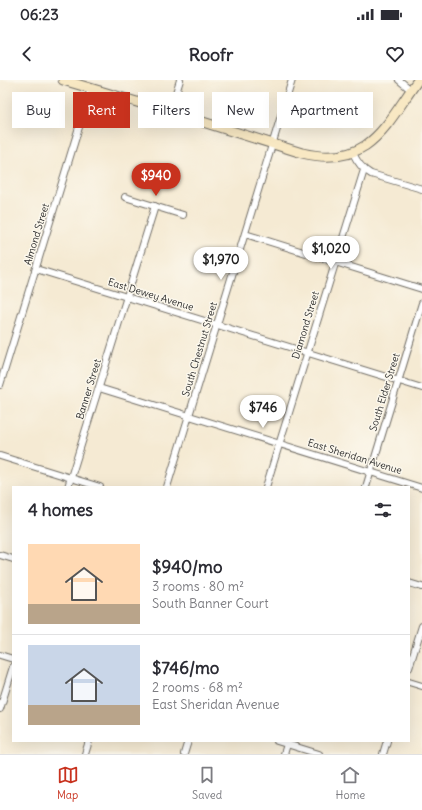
<!DOCTYPE html>
<html lang="en">
<head>
<meta charset="utf-8">
<style>
	body { margin:0; font-family:Delius,sans-serif; background:#f7f7f7; color:#2b2b33; height:100vh; display:flex; flex-direction:column; font-size:15px; white-space:nowrap }
	* { box-sizing:border-box; margin:0 }
	p { font-size:13px; color:#7c7c81 }
	.icon { flex:none; width:22px; height:22px; fill:none; stroke:currentColor; stroke-width:2; stroke-linecap:round; stroke-linejoin:round }
	.map { position:relative; flex:1; overflow:hidden }
	.panel { position:absolute; left:12px; top:406px; width:398px; height:256px; display:flex; flex-direction:column; background:#fff; border-radius:0px; box-shadow:0 4px 16px #0002 }
	.panel>* { flex:none }
	.guide { position:absolute; left:12px; top:12px; width:398px; height:36px; display:flex; gap:8px }
	.price { position:absolute; translate:-50% -34px; padding:0 9px; border-radius:14px; background:#fff; color:#222; font-size:13px; line-height:26px; filter:drop-shadow(0 1px 2px #0008) }
	.price::after { content:''; position:absolute; left:50%; top:24px; width:12px; height:9px; margin-left:-6px; background:inherit; clip-path:polygon(0 0,100% 0,50% 100%) }
	.price.current { background:#c8321e; color:#fff }
	ul { padding:0; list-style:none }
	li { display:flex; align-items:center; gap:12px; height:100px; padding:0 16px }
	li+li { border-top:1px solid #e1e1e2 }
	li span { display:grid; place-items:center; flex:none; width:112px; height:80px; border-radius:0px; color:#555 }
	li>.icon { margin-inline-start:auto }
	span .icon { width:48px; height:48px; fill:#fffc; stroke-width:1 }
	li b { font-size:17px }
	h2 { display:flex; justify-content:space-between; align-items:center; height:48px; padding:0 16px; font-size:17px }
	.tag { padding:0 14px; border-radius:0px; background:#fff; box-shadow:0 4px 16px #0002; font-size:14px; line-height:36px }
	.tag.current { background:#c8321e; color:#fff }
	.status { display:flex; justify-content:space-between; align-items:center; height:28px; padding:0 20px; background:#fff; direction:ltr }
	.status svg { height:11px; fill:currentColor }
	header { display:flex; justify-content:space-between; align-items:center; height:52px; padding:0 16px; background:#fff; font-size:18px; font-weight:700 }
	.tab-bar { display:flex; justify-content:space-around; align-items:center; height:56px; border-top:1px solid #e1e1e2; background:#fff; font-size:11px; color:#7c7c81 }
	.tab-bar a { display:grid; justify-items:center; gap:2px }
	.tab-bar .current { color:#c8321e }
	.map>svg:first-child { display:block }
	.lines { fill:none; stroke-linecap:round; stroke-linejoin:round }
	.minor-casing { stroke:#726e66; stroke-width:8 }
	.secondary-casing { stroke:#726e66; stroke-width:11 }
	.minor { stroke:#fff; stroke-width:6 }
	.secondary { stroke:#f8e8c3; stroke-width:9 }
	.labels { text-anchor:middle; stroke-width:3; stroke-linejoin:round; paint-order:stroke }
	.street-label { font-size:10px; fill:#2b2b2b; stroke:#fbf7ec }
</style>
</head>
<body>
<div class="status"><b>06:23</b><svg viewBox="0 0 49 12"><path d="M0 12V9h3v3zM5 12V6h3v6zM10 12V3h3v9zM15 12V0h3v12zM26 1h20v11H26zM47 4h2v5h-2z"/></svg></div>
<header><svg class="icon" aria-label="back" viewBox="0 0 24 24"><path d="M15 5l-7 7 7 7"/></svg>Roofr<svg class="icon" aria-label="heart" viewBox="0 0 24 24"><path d="M12 20l-8-8c-3-5 5-10 8-4 3-6 11-1 8 4z"/></svg></header>
<div class="map">
<svg width="422" height="674" viewBox="0 0 422 674">
	<rect width="100%" height="100%" fill="#fbf7ec"/>
	<filter id="ink" filterUnits="userSpaceOnUse"><feTurbulence type="fractalNoise" baseFrequency=".025" numOctaves="2"/><feDisplacementMap in="SourceGraphic" scale="8" xChannelSelector="R" yChannelSelector="G"/><feConvolveMatrix kernelMatrix="1 2 1 2 8 2 1 2 1" color-interpolation-filters="sRGB"/></filter>
	<filter id="wash" filterUnits="userSpaceOnUse"><feTurbulence type="fractalNoise" baseFrequency=".012" numOctaves="4" result="noise"/><feDisplacementMap in="SourceGraphic" scale="16" xChannelSelector="R" yChannelSelector="G"/><feGaussianBlur stdDeviation="0.9" result="paint"/><feColorMatrix in="noise" values="0 0 0 0 0 0 0 0 0 0 0 0 0 0 0 0 0 1.4 0 .05"/><feComposite in="paint" operator="in"/></filter>
	<g filter="url(#wash)">
		<rect width="100%" height="100%" fill="#f5ead3"/>
	</g>
	<g filter="url(#ink)">
		<g class="lines">
			<defs>
				<g id="minor">
					<polyline points="399,0 411,10"/>
					<polyline points="170,32 180,0"/>
					<path d="M353,73C357,82 362,89 371,94L422,109"/>
					<polyline points="125,117 183,135"/>
					<polyline points="245,154 422,209"/>
					<polyline points="36,189 422,308"/>
					<polyline points="0,305 91,8"/>
					<polyline points="99,308 422,408"/>
					<polyline points="0,376 100,407"/>
					<polyline points="68,407 155,126"/>
					<polyline points="167,407 292,0"/>
					<polyline points="266,407 364,90"/>
					<polyline points="366,407 422,223"/>
					<polyline points="0,475 13,479"/>
					<polyline points="409,503 422,507"/>
					<polyline points="0,575 13,579"/>
					<polyline points="409,588 422,546"/>
					<polyline points="409,602 422,606"/>
					<polyline points="0,629 13,587"/>
					<polyline points="277,661 319,674"/>
					<polyline points="85,674 89,661"/>
					<polyline points="184,674 188,661"/>
					<polyline points="284,674 288,661"/>
					<polyline points="383,674 387,661"/>
				</g>
				<path id="secondary" d="M63,0L187,37L302,73C369,89 385,46 418,0"/>
			</defs>
			<use href="#minor" class="minor-casing"/>
			<use href="#secondary" class="secondary-casing"/>
			<use href="#minor" class="minor"/>
			<use href="#secondary" class="secondary"/>
		</g>
	</g>
	<g class="labels">
		<g class="street-label">
			<text transform="translate(36 154) rotate(-73)" y="4">Almond Street</text>
			<text transform="translate(151 214) rotate(17)" y="4">East Dewey Avenue</text>
			<text transform="translate(305 245) rotate(-73)" y="4">Diamond Street</text>
			<text transform="translate(199 269) rotate(-73)" y="4">South Chestnut Street</text>
			<text transform="translate(88 309) rotate(-73)" y="4">Banner Street</text>
			<text transform="translate(384 312) rotate(-73)" y="4">South Elder Street</text>
			<text transform="translate(355 376) rotate(17)" y="4">East Sheridan Avenue</text>
		</g>
	</g>
</svg>
<b class="price current" style="left:156px;top:117px">$940</b>
<b class="price" style="left:331px;top:190px">$1,020</b>
<b class="price" style="left:221px;top:201px">$1,970</b>
<b class="price" style="left:263px;top:349px">$746</b>
<div class="guide">
<a class="tag">Buy</a>
<a class="tag current">Rent</a>
<a class="tag">Filters</a>
<a class="tag">New</a>
<a class="tag">Apartment</a>
</div>
<section class="panel">
<h2>4 homes<svg class="icon" aria-label="filters" viewBox="0 0 24 24"><path d="M4 7h16M4 17h16"/><circle cx="9" cy="7" r="2"/><circle cx="15" cy="17" r="2"/></svg></h2>
<ul>
<li><span style="background:linear-gradient(#ffd9b3 75%,#b9a48a 0)"><svg class="icon" aria-label="home" viewBox="0 0 24 24"><path d="M3 11l9-7 9 7M6 9v11h12V9"/></svg></span><div><b>$940/mo</b><p>3 rooms · 80 m²</p><p>South Banner Court</p></div></li>
<li><span style="background:linear-gradient(#c9d6e8 75%,#b9a48a 0)"><svg class="icon" aria-label="home" viewBox="0 0 24 24"><path d="M3 11l9-7 9 7M6 9v11h12V9"/></svg></span><div><b>$746/mo</b><p>2 rooms · 68 m²</p><p>East Sheridan Avenue</p></div></li>
</ul>
</section>
</div>
<nav class="tab-bar">
<a class="current"><svg class="icon" aria-label="map" viewBox="0 0 24 24"><path d="M3 6l6-2 6 2 6-2v14l-6 2-6-2-6 2zM9 4v14M15 6v14"/></svg>Map</a>
<a><svg class="icon" aria-label="saved" viewBox="0 0 24 24"><path d="M7 4h10v16l-5-4-5 4z"/></svg>Saved</a>
<a><svg class="icon" aria-label="home" viewBox="0 0 24 24"><path d="M3 11l9-7 9 7M6 9v11h12V9"/></svg>Home</a>
</nav>
</body>
</html>
